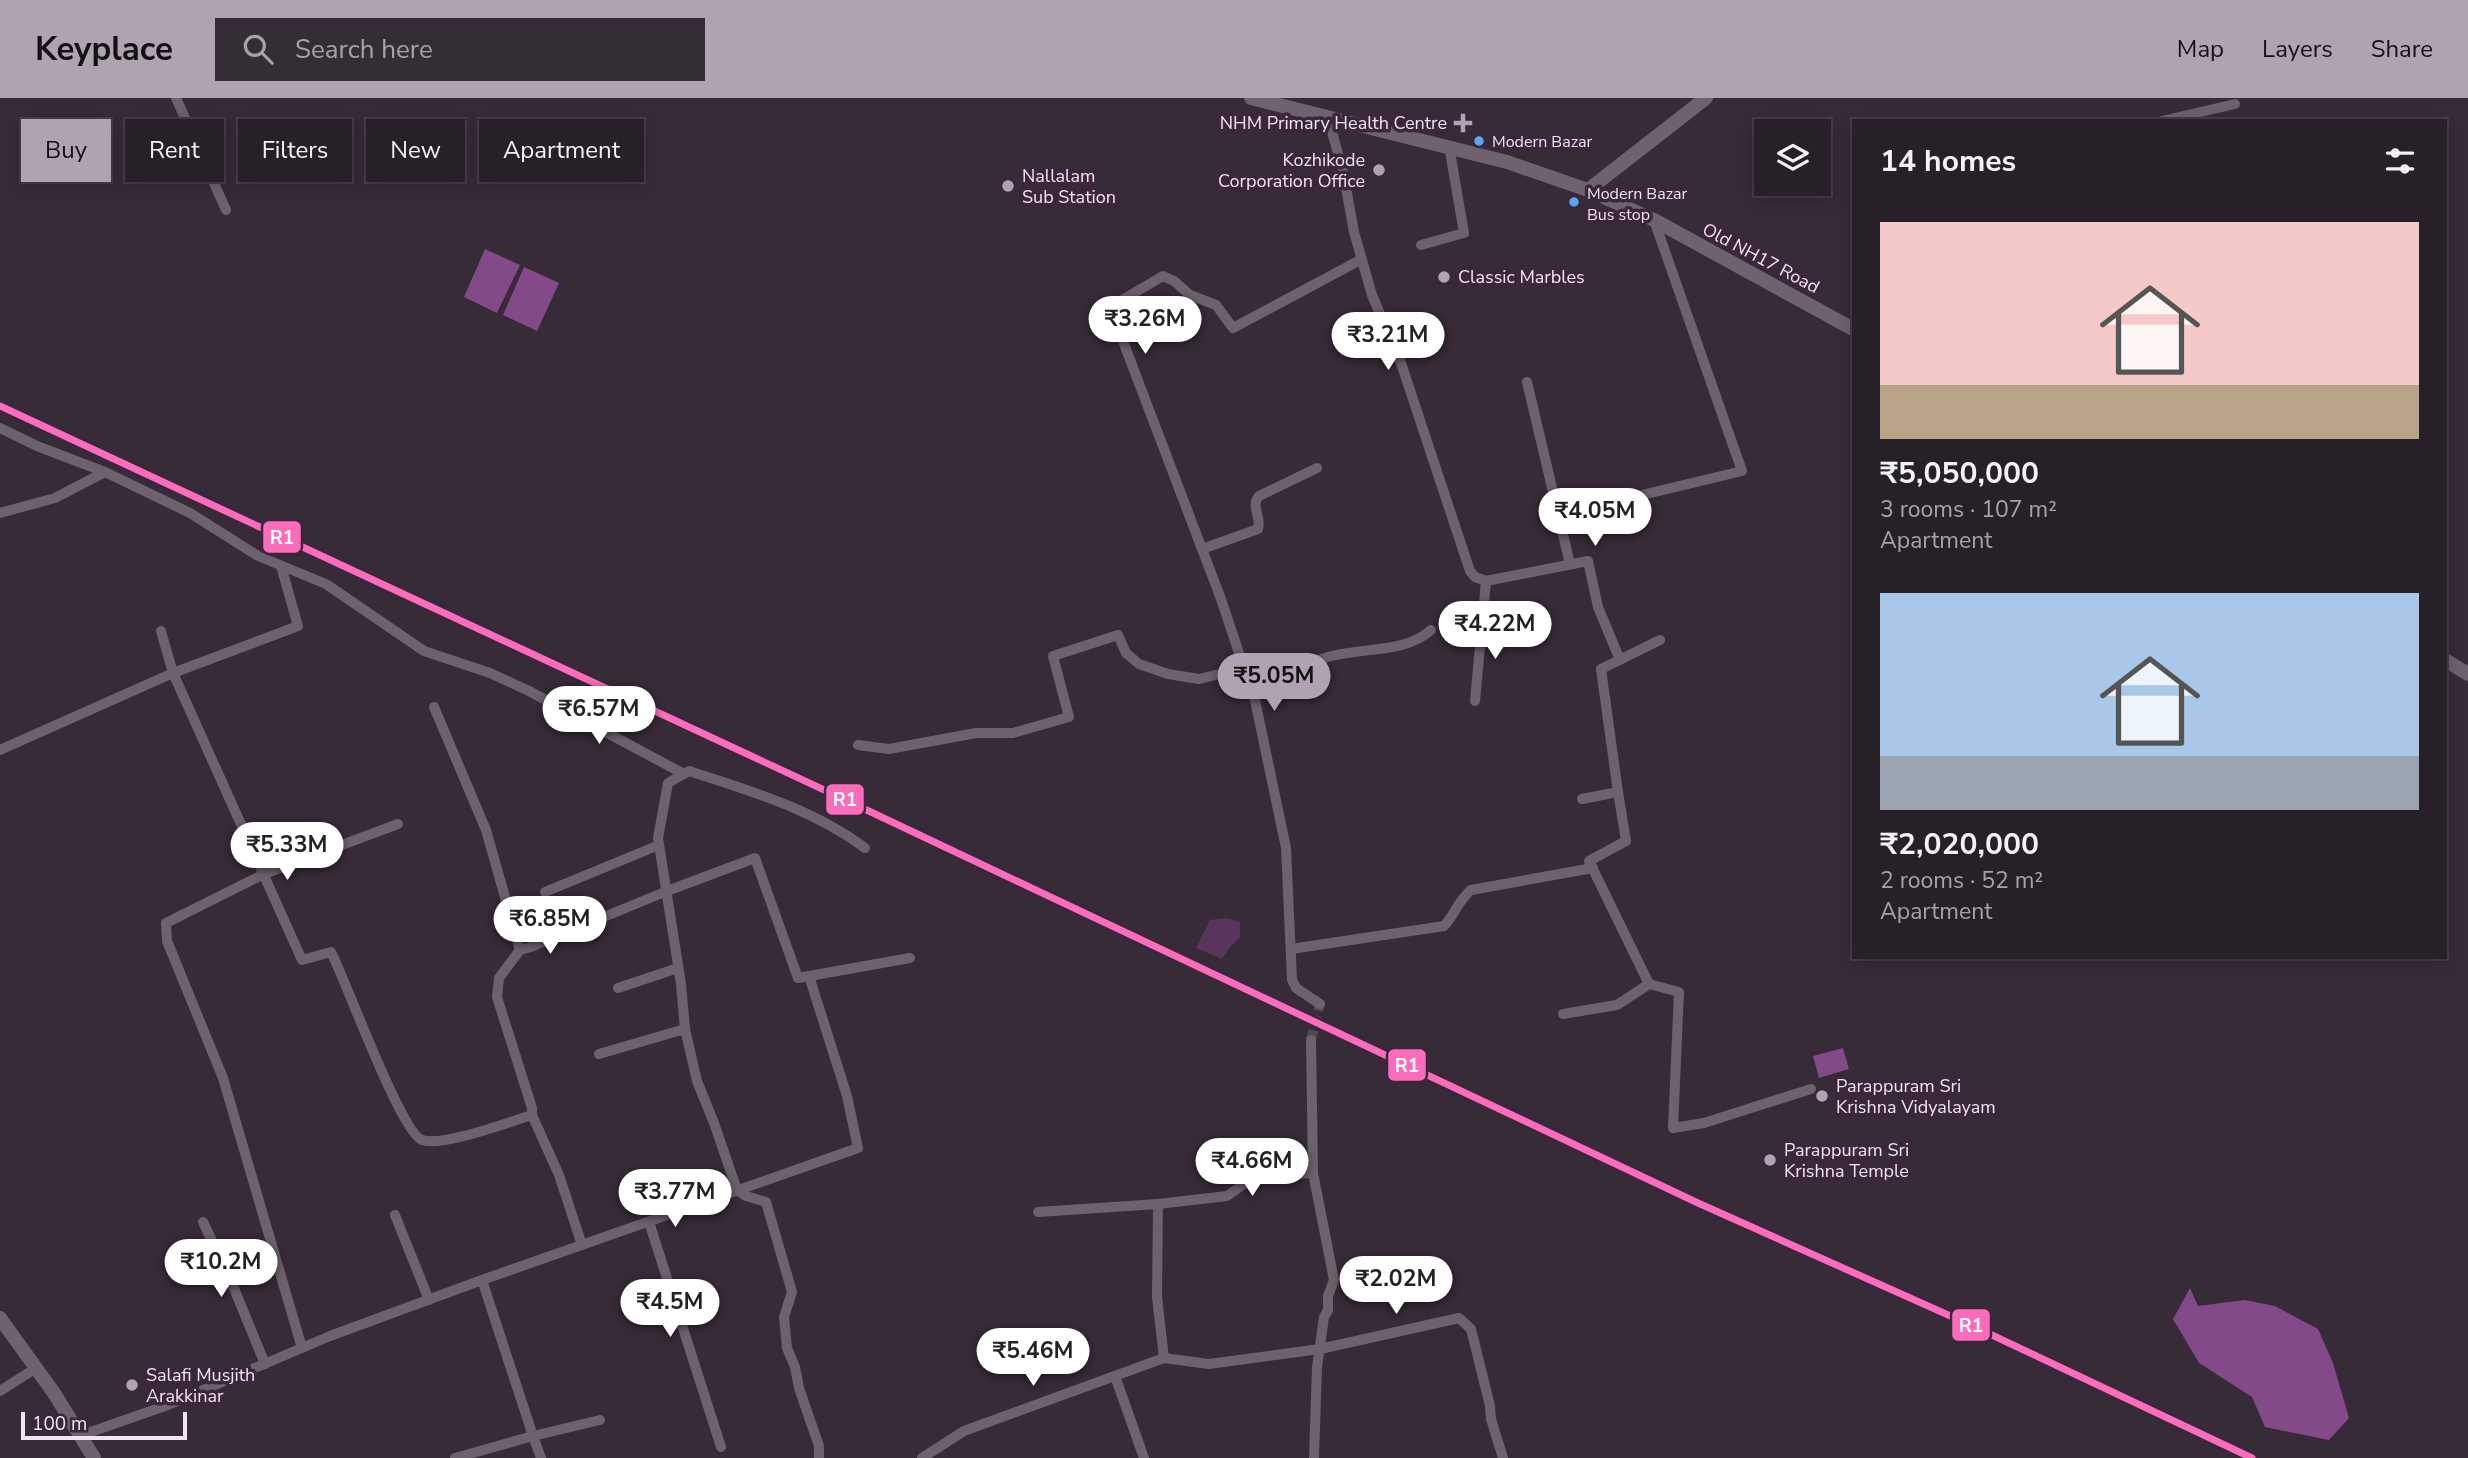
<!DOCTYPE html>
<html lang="en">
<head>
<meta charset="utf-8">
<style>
	body { margin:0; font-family:"Nunito Sans",sans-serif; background:#342d35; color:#f1f3f6; height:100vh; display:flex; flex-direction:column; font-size:26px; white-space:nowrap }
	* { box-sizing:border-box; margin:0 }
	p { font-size:23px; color:#a5a3a8 }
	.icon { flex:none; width:38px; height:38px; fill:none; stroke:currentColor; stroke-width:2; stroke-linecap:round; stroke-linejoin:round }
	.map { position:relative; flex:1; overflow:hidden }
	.drawer { position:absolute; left:1852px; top:21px; width:595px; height:840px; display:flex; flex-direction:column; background:#282029; border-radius:0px; box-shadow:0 4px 18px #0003,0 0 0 2px #443e46 }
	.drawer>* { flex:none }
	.banner { position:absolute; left:21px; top:21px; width:665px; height:63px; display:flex; gap:14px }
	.tools { position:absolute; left:1754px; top:21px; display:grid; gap:14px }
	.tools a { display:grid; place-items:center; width:77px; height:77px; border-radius:0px; background:#282029; box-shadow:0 4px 18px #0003,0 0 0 2px #443e46; font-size:35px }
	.scale { position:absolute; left:21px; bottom:18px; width:166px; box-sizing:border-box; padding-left:7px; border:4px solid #f2e4f3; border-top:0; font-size:19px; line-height:24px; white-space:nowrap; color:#f2e4f3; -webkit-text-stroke:5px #3b263c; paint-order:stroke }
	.price { position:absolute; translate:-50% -60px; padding:0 16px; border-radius:24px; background:#fff; color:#222; font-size:23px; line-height:46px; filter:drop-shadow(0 2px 4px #0008) }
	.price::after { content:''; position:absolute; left:50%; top:42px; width:21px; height:16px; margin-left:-10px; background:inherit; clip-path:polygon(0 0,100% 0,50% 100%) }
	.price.current { background:#b0a3b1; color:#111 }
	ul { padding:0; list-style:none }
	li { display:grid; align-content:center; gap:14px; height:371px; padding:0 28px }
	li span { display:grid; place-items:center; height:217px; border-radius:0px; color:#555 }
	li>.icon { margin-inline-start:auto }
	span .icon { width:126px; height:126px; fill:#fffc; stroke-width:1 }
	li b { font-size:30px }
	h2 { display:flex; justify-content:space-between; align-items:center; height:84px; padding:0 28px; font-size:30px }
	.pill { padding:0 24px; border-radius:0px; background:#282029; box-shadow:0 4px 18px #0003,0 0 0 2px #443e46; font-size:24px; line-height:63px }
	.pill.current { background:#b0a3b1; color:#111 }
	header { display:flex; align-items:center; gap:42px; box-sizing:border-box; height:98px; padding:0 35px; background:#b0a3b1; color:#111 }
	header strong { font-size:33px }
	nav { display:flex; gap:38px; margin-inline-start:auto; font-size:24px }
	.search { width:490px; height:63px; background:#342d35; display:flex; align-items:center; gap:18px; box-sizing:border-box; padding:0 24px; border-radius:0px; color:#a5a3a8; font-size:26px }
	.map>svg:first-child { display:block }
	.green { fill:#59355b }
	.water { fill:#844988 }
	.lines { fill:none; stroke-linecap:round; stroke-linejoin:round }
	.minor-tunnel { stroke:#524753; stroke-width:10; stroke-dasharray:10 5; stroke-linecap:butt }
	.minor { stroke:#6c626d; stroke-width:10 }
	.major { stroke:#6d626e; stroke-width:14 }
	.rail-1-casing { stroke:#3b263c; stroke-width:12 }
	.rail-1 { stroke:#fb6dba; stroke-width:7 }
	.poi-dot { fill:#b0a3b1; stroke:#3b263c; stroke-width:2.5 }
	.bus-dot { fill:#5aa8eb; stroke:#3b263c; stroke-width:2.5 }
	.labels { text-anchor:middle; stroke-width:7; stroke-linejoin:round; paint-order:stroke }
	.bus-label { font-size:16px; fill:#f2e4f3; stroke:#3b263c; text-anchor:start }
	.poi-label { font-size:18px; fill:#f2e4f3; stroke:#3b263c; text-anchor:start }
	.street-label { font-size:18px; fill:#f2e4f3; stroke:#3b263c }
	.line-badge { stroke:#3b263c; stroke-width:2.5 }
	.badge-label { font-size:19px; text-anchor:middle; font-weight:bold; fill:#fff }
</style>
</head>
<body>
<header>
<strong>Keyplace</strong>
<div class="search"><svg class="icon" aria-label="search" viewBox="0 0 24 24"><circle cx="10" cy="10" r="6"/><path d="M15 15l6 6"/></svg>Search here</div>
<nav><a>Map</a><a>Layers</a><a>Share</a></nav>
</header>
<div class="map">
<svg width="2468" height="1360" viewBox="0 0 2468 1360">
	<rect width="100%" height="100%" fill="#362b37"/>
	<polygon class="green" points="1227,820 1240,824 1240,840 1231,848 1222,861 1196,850 1210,822"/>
	<g class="water">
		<polygon points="485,151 520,167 497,215 464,199"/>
		<polygon points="524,169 559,185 537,233 503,217"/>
		<polygon points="1843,950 1849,971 1819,980 1813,958"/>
		<polygon points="2190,1190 2198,1208 2245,1202 2275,1208 2318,1231 2333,1265 2349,1320 2329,1342 2265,1329 2252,1299 2199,1265 2173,1221"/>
	</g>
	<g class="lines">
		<polyline class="minor-tunnel" points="1311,942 1320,906"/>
		<g class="minor">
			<polyline points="176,0 226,112"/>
			<polyline points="1328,20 1343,73 1354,134 1372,197 1401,265 1470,473 1475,479 1486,483 1475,603"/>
			<polyline points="2162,23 2235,6"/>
			<polyline points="1421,147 1464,135 1449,48"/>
			<polyline points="1527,284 1570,466"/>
			<polyline points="0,330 37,348 105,374 190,415 258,458 326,486 424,553 490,575 529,593 684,676"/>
			<polyline points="0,415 55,400 105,374"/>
			<polyline points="1559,417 1742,373 1654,122"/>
			<path d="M1202,451L1258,431C1262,419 1250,408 1259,398L1317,370"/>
			<polyline points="1486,483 1588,463 1598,509 1620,562"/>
			<path d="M161,533L173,575L302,862L331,854C346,883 401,1035 422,1042C442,1049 509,1024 532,1017"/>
			<polyline points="1244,570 1221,501 1110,209 1163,178 1174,183 1190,197 1216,207 1233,230 1362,161"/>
			<path d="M1252,588C1277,578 1302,567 1328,559C1362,549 1404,556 1431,532"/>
			<polyline points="434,609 486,732 520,852"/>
			<polyline points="858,647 889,651 976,635 1013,635 1069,619 1053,558 1118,537 1126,555 1139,566 1168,576 1199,581 1244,570 1252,588 1286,750 1292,882 1296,890 1320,906"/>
			<polyline points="0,652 173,575 298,528 281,468"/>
			<polyline points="1618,694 1626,743 1589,763 1649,886"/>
			<polyline points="1582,701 1618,694 1601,571 1660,542"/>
			<polyline points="545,794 659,747"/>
			<path d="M1291,851L1444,828C1456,815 1457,804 1471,792L1593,770"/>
			<polyline points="618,890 678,870"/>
			<polyline points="1563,916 1617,907 1649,886 1679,894 1673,1030 1704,1025 1811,991"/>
			<polyline points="599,956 685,931"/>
			<polyline points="1313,1075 1334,1182 1328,1198 1328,1212 1324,1219 1317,1269 1314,1360"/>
			<polyline points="1038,1114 1158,1106"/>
			<polyline points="395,1117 429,1202"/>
			<polyline points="203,1124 229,1178 265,1266"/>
			<polyline points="649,1124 721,1349"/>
			<polyline points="582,1147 559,1077 532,1017 532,1010 497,899 499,880 520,852 531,849 667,793 755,760 798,880 910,860"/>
			<polyline points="482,1182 858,1050 847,998 809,878"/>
			<polyline points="302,1250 223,980 167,843 166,825 264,776 398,726"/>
			<polyline points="1164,1260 1157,1199 1158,1106 1227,1098 1255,1078 1313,1075 1311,942"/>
			<polyline points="1115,1278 1144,1360"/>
			<polyline points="0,1293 36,1270"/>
			<polyline points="82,1337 168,1307 330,1238 482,1182 533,1338 455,1360"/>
			<polyline points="541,1360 533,1338 600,1322"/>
			<path d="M819,1360V1348L799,1290L795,1269L787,1250L784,1219L792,1194L766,1104L746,1098L737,1092L714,1025L697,983L685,931L681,886L658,740L668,685L689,673C750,693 813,711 865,750"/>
			<polyline points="922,1360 964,1333 1164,1260 1209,1266 1320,1251 1459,1220 1471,1231 1490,1308 1491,1321 1503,1360"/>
		</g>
		<g class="major">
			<polyline points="1251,0 1507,64 1588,92 1654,122 1853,231"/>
			<polyline points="1588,92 1706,0"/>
			<polyline points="2445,562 2468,576"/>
			<polyline points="0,1220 54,1295 94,1360"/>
		</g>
		<defs>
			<polyline id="rail-1" points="0,308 835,697 1698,1105 1975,1229 2252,1360"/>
		</defs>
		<use href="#rail-1" class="rail-1-casing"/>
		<use href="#rail-1" class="rail-1"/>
	</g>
	<g class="poi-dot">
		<path d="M1459.5 14.5h7v7h7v7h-7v7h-7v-7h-7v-7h7z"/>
		<circle cx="1379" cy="72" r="7"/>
		<circle cx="1008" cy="88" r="7"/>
		<circle cx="1444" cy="179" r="7"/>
		<circle cx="1822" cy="998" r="7"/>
		<circle cx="1770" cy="1062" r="7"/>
		<circle cx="132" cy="1287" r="7"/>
	</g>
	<g class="bus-dot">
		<circle cx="1479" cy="43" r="6"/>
		<circle cx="1574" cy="104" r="6"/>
	</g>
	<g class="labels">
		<g class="bus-label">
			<text x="1492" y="49">Modern Bazar</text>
			<text x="1587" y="101">Modern Bazar<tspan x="1587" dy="21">Bus stop</tspan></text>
		</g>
		<g class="poi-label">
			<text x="1447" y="31" text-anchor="end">NHM Primary Health Centre</text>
			<text x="1365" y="68" text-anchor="end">Kozhikode<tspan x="1365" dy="21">Corporation Office</tspan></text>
			<text x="1022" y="84">Nallalam<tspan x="1022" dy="21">Sub Station</tspan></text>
			<text x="1458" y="185">Classic Marbles</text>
			<text x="1836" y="994">Parappuram Sri<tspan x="1836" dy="21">Krishna Vidyalayam</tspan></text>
			<text x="1784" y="1058">Parappuram Sri<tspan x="1784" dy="21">Krishna Temple</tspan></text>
			<text x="146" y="1283">Salafi Musjith<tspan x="146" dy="21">Arakkinar</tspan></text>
		</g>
		<g class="street-label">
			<text transform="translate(1761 160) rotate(28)" y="6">Old NH17 Road</text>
		</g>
	</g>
	<g class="line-badge">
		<rect x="262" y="422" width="40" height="34" rx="7" fill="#fb6dba"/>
		<rect x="825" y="685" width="40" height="33" rx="7" fill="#fb6dba"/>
		<rect x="1387" y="950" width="40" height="34" rx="7" fill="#fb6dba"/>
		<rect x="1951" y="1210" width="40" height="34" rx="7" fill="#fb6dba"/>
	</g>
	<g class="badge-label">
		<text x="282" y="446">R1</text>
		<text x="845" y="708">R1</text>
		<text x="1407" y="974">R1</text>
		<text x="1971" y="1234">R1</text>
	</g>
</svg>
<div class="tools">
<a><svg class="icon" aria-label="layers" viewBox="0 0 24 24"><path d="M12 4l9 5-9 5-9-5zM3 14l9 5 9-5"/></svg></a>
</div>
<div class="scale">100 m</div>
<b class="price" style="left:1145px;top:258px">₹3.26M</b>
<b class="price" style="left:1388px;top:274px">₹3.21M</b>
<b class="price" style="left:1595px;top:450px">₹4.05M</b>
<b class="price" style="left:1495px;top:563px">₹4.22M</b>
<b class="price current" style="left:1274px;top:615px">₹5.05M</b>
<b class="price" style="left:599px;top:648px">₹6.57M</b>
<b class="price" style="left:287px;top:784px">₹5.33M</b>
<b class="price" style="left:550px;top:858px">₹6.85M</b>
<b class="price" style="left:1252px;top:1100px">₹4.66M</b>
<b class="price" style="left:675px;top:1131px">₹3.77M</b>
<b class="price" style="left:221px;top:1201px">₹10.2M</b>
<b class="price" style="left:1396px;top:1218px">₹2.02M</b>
<b class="price" style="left:670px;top:1241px">₹4.5M</b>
<b class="price" style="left:1033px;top:1290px">₹5.46M</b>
<div class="banner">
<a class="pill current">Buy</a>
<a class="pill">Rent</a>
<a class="pill">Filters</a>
<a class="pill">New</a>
<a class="pill">Apartment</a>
</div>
<section class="drawer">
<h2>14 homes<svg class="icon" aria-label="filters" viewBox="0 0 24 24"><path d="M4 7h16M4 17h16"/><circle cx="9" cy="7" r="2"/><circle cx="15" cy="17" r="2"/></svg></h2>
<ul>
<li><span style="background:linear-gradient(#f6c9c9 75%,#b9a48a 0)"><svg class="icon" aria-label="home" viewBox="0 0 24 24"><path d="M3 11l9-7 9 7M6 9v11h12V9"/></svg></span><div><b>₹5,050,000</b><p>3 rooms · 107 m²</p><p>Apartment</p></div></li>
<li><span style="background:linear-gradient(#a9c7e8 75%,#9aa5b1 0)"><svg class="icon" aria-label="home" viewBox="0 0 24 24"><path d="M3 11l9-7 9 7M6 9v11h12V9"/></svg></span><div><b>₹2,020,000</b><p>2 rooms · 52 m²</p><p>Apartment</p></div></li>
</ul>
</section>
</div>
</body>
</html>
